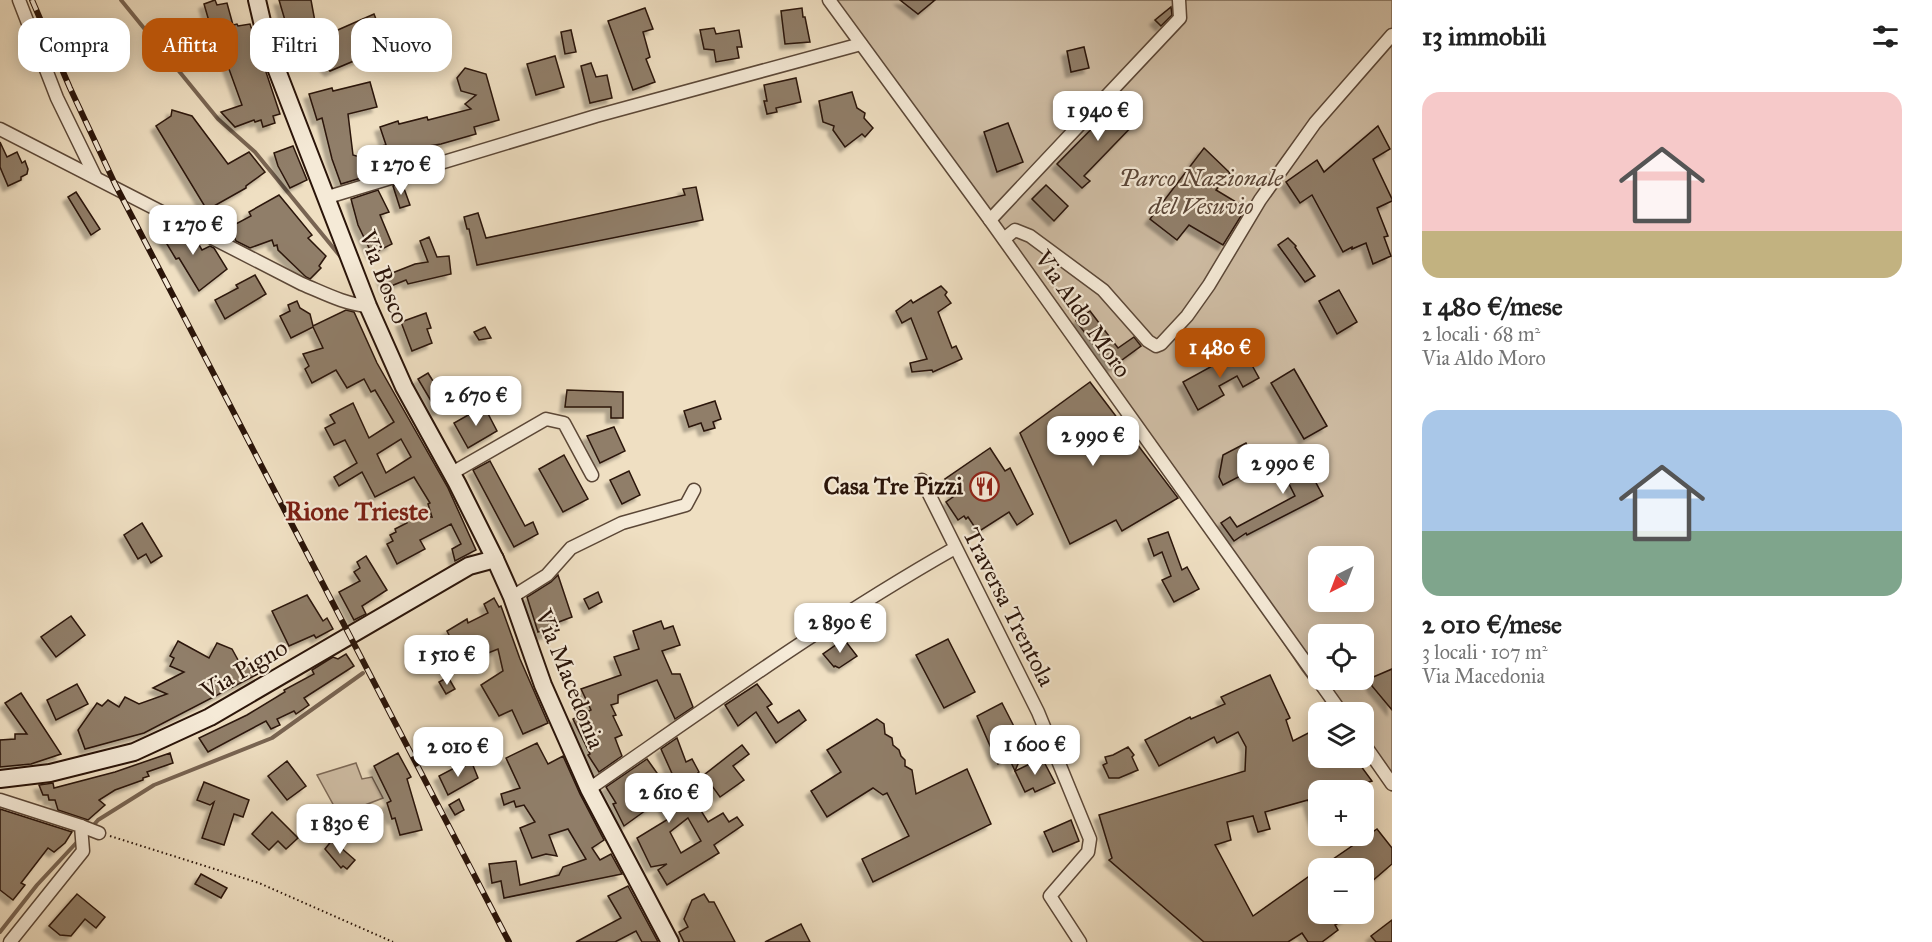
<!DOCTYPE html>
<html lang="it">
<head>
<meta charset="utf-8">
<style>
	body { margin:0; font-family:"IM FELL Great Primer",serif; background:#f6f6f6; color:#222; height:100vh; display:flex; flex-direction:column; font-size:22px; white-space:nowrap }
	* { box-sizing:border-box; margin:0 }
	p { font-size:20px; color:#767676 }
	.icon { flex:none; width:33px; height:33px; fill:none; stroke:currentColor; stroke-width:2; stroke-linecap:round; stroke-linejoin:round }
	.map { position:relative; flex:1; overflow:hidden }
	.details { display:flex; flex-direction:column; background:#fff; width:540px }
	.details>* { flex:none }
	.top-card { position:absolute; left:18px; top:18px; width:570px; height:54px; display:flex; gap:12px }
	.needle { width:39px; rotate:222deg }
	.fabs { position:absolute; left:1308px; top:546px; display:grid; gap:12px }
	.fabs a { display:grid; place-items:center; width:66px; height:66px; border-radius:12px; background:#fff; box-shadow:0 3px 15px #0003; font-size:30px }
	.price { position:absolute; translate:-50% -51px; padding:0 14px; border-radius:12px; background:#fff; color:#222; font-size:20px; line-height:39px; filter:drop-shadow(0 2px 3px #0008) }
	.price::after { content:''; position:absolute; left:50%; top:36px; width:18px; height:14px; margin-left:-9px; background:inherit; clip-path:polygon(0 0,100% 0,50% 100%) }
	.price.selected { background:#b45309; color:#fff }
	ul { padding:0; list-style:none }
	li { display:grid; align-content:center; gap:12px; height:318px; padding:0 30px }
	li span { display:grid; place-items:center; height:186px; border-radius:18px; color:#555 }
	li>.icon { margin-inline-start:auto }
	span .icon { width:108px; height:108px; fill:#fffc; stroke-width:1 }
	li b { font-size:26px }
	h2 { display:flex; justify-content:space-between; align-items:center; height:72px; padding:0 30px; font-size:26px }
	.tag { padding:0 21px; border-radius:18px; background:#fff; box-shadow:0 3px 15px #0003; font-size:21px; line-height:54px }
	.tag.selected { background:#b45309; color:#fff }
	main { display:flex; flex:1; min-height:0 }
	.map>svg:first-child { display:block }
	.green { fill:#cebca3; stroke:#7c6856; stroke-width:1.5; fill-rule:evenodd }
	.lines { fill:none; stroke-linecap:round; stroke-linejoin:round }
	.stream { stroke:#786452; stroke-width:4 }
	.building { fill:#907e69; stroke:#2a1409; stroke-width:1.5; fill-rule:evenodd; filter:url(#shadow) }
	.street-casing { stroke:#5b4737; stroke-width:15 }
	.secondary-casing { stroke:#2a1409; stroke-width:20 }
	.path { stroke:#2a1409; stroke-width:2; stroke-dasharray:1.5 3; stroke-linecap:butt }
	.street { stroke:#f5ead7; stroke-width:12 }
	.secondary { stroke:#f5ead7; stroke-width:16 }
	.rail-casing { stroke:#2a1409; stroke-width:6 }
	.rail { stroke:#f5ead7; stroke-width:4; stroke-dasharray:11; stroke-linecap:butt }
	.labels { text-anchor:middle; stroke-width:4.5; stroke-linejoin:round; paint-order:stroke }
	.park-label { font-size:24px; font-style:italic; fill:#5b4637; stroke:#f5ead7 }
	.street-label { font-size:24px; fill:#2a1409; stroke:#f5ead7 }
	.poi-label { font-size:24px; font-weight:bold; fill:#2a1409; stroke:#f5ead7; text-anchor:end }
	.neighbourhood-label { font-size:26px; font-weight:bold; fill:#7a1f14; stroke:#f5ead7 }
</style>
</head>
<body>
<main>
<div class="map">
<svg width="1392" height="942" viewBox="0 0 1392 942">
	<defs>
		<filter id="shadow"><feDropShadow dx="-5" dy="5" stdDeviation="1.5" flood-color="#0004"/></filter>
	</defs>
	<rect width="100%" height="100%" fill="#efdfc2"/>
	<filter id="stains"><feTurbulence type="fractalNoise" baseFrequency=".00333" numOctaves="4"/><feColorMatrix values="0 0 0 0 .2 0 0 0 0 .09 0 0 0 0 .02 0 0 0 .5 -.17"/></filter>
	<radialGradient id="worn" r=".72"><stop offset=".6" stop-color="#630" stop-opacity="0"/><stop offset="1" stop-color="#630" stop-opacity=".3"/></radialGradient>
	<g class="green">
		<path d="M825,0H1392V791L1364,752V712H1334L1302,670L1214,539ZM1318,556H1364V602H1318ZM1318,634H1364V680H1318Z"/>
		<polygon points="356,763 362,779 372,777 383,798 339,815 317,775"/>
	</g>
	<g class="lines">
		<g class="stream">
			<polyline points="121,0 218,119 255,152 340,256"/>
			<polyline points="92,827 98,820 154,785 272,738 363,673"/>
			<polyline points="0,932 37,885 78,841"/>
		</g>
	</g>
	<g class="building">
		<polygon points="215,0 217,5 227,3 233,25 237,24 238,26 250,24 280,114 273,116 275,123 263,127 261,120 255,122 254,120 235,127 221,112 242,105 225,58 186,66 180,63 169,42 191,28 213,35 204,4"/>
		<polygon points="279,0 311,0 316,27 293,36 292,33 289,34"/>
		<polygon points="900,0 935,0 918,14"/>
		<polygon points="1171,7 1172,15 1161,26 1155,20"/>
		<polygon points="645,8 653,29 643,32 650,57 646,59 655,82 633,90 608,21"/>
		<polygon points="802,8 803,17 805,17 810,42 785,44 781,11"/>
		<polygon points="374,14 387,47 330,71 326,67 315,40"/>
		<polygon points="714,28 716,34 739,30 742,47 737,47 739,58 716,62 714,50 704,49 700,30"/>
		<polygon points="571,30 576,52 565,54 561,32"/>
		<polygon points="1084,47 1089,68 1071,72 1067,51"/>
		<polygon points="555,56 564,87 536,95 527,64"/>
		<polygon points="591,63 596,77 607,75 612,98 590,103 581,66"/>
		<polygon points="465,68 486,74 499,120 474,127 476,134 441,144 403,150 406,162 388,168 381,146 386,145 380,127 398,121 399,124 427,117 428,120 471,109 465,104 476,95 461,91 457,78"/>
		<polygon points="796,78 801,102 776,108 777,112 767,114 764,101 767,101 764,85"/>
		<polygon points="370,82 377,107 348,114 353,155 363,158 371,175 341,184 332,159 322,118 317,120 309,94 332,88 333,91"/>
		<polygon points="852,92 857,108 865,113 864,118 873,128 865,137 862,134 845,147 833,130 834,126 823,122 819,101"/>
		<polygon points="1122,98 1133,108 1132,109 1140,118 1084,176 1090,181 1082,188 1057,164"/>
		<polygon points="172,110 192,116 228,164 249,152 265,172 246,186 246,188 207,210 156,126 171,116"/>
		<polygon points="1008,123 1023,162 997,172 984,132"/>
		<polygon points="1378,126 1390,149 1373,159 1392,199 1392,201 1377,208 1388,236 1384,237 1391,256 1373,264 1366,243 1352,249 1352,247 1343,252 1312,195 1300,203 1286,182 1317,160 1324,172"/>
		<polygon points="0,142 7,157 17,152 22,163 25,161 28,169 27,174 21,177 21,180 8,186 0,167"/>
		<polygon points="293,146 307,180 290,188 278,166 274,153"/>
		<polygon points="1204,148 1230,173 1216,190 1246,208 1223,245 1189,225 1177,240 1150,219"/>
		<polygon points="402,183 410,205 400,208 393,186"/>
		<polygon points="1046,185 1068,206 1054,221 1032,199"/>
		<polygon points="696,187 703,220 477,265 469,229 467,229 464,217 478,213 486,238 685,195 683,189"/>
		<polygon points="378,190 389,212 380,215 392,244 372,254 358,225 351,199"/>
		<polygon points="76,192 100,229 91,235 68,197"/>
		<polygon points="279,195 312,235 308,238 326,256 319,266 321,268 310,279 306,277 278,250 277,245 274,246 272,240 250,248 236,241 230,227 251,216 249,212"/>
		<polygon points="163,222 195,238 202,250 210,246 214,248 227,269 199,291 179,258 176,259 156,226"/>
		<polygon points="429,237 437,257 449,256 451,274 408,284 406,280 386,288 382,277 415,264 428,262 420,241"/>
		<polygon points="1288,238 1296,246 1295,247 1315,276 1305,282 1278,245"/>
		<polygon points="255,275 266,294 225,319 215,300 238,288 236,285"/>
		<polygon points="941,286 947,292 945,295 951,303 938,312 952,348 956,346 962,359 933,372 932,370 912,372 910,363 927,359 911,318 902,323 896,311 911,300 913,303"/>
		<polygon points="1339,290 1357,322 1337,334 1319,301"/>
		<path d="M297,301L300,308L310,314L313,326L346,310L354,312L377,363L448,488L476,550L455,561L452,549L461,544L451,524L420,540L425,549L397,564L387,544L393,541L390,535L396,532L395,529L407,523L403,513L432,517L428,504L430,503L414,477L375,497L362,472L339,486L334,477L357,463L345,440L334,445L325,428L335,423L330,415L353,403L369,438L394,422L375,390L371,392L364,379L347,388L336,370L312,383L305,369L309,366L303,354L323,348L313,327L291,338L280,316L290,311L288,305ZM401,439L411,457L386,473L377,454Z"/>
		<polygon points="1090,311 1118,348 1134,337 1141,346 1111,368 1076,321"/>
		<polygon points="426,313 431,328 427,329 432,343 412,351 401,322"/>
		<polygon points="485,327 491,338 479,340 474,332"/>
		<polygon points="1243,349 1259,378 1243,387 1237,376 1219,386 1224,395 1198,410 1183,382"/>
		<polygon points="1294,369 1327,426 1304,439 1271,383"/>
		<polygon points="428,373 448,405 437,411 418,379"/>
		<polygon points="1090,382 1178,498 1122,531 1116,520 1070,544 1020,433"/>
		<polygon points="567,390 623,392 623,418 611,418 611,407 565,407"/>
		<polygon points="715,401 721,419 713,422 715,428 704,431 701,423 689,427 684,411"/>
		<polygon points="484,406 497,431 468,448 454,423"/>
		<polygon points="614,427 625,451 600,463 587,436"/>
		<polygon points="1246,443 1248,447 1252,445 1259,459 1249,464 1252,470 1223,485 1219,477 1223,455"/>
		<polygon points="1297,447 1323,496 1247,535 1246,533 1234,541 1221,523 1230,517 1237,527 1295,496 1276,458"/>
		<polygon points="990,448 1005,471 1010,468 1033,514 1017,525 1009,512 978,532 968,517 966,519 964,516 958,520 946,502 953,497 951,495 955,493 945,479"/>
		<polygon points="564,455 588,499 563,512 539,469"/>
		<polygon points="490,461 525,526 533,522 538,534 514,547 473,470"/>
		<polygon points="629,471 640,495 622,504 610,480"/>
		<polygon points="142,523 162,556 151,563 146,554 138,559 124,535"/>
		<polygon points="1168,532 1182,570 1187,567 1199,589 1174,602 1162,580 1171,576 1162,552 1154,556 1148,539"/>
		<polygon points="366,556 387,590 362,606 366,614 354,620 339,592 360,581 354,572 360,568 357,562"/>
		<polygon points="558,575 572,617 556,623 559,630 542,635 541,631 538,632 527,597 551,582"/>
		<polygon points="598,592 602,602 589,609 584,599"/>
		<polygon points="307,595 323,621 327,618 333,629 316,638 314,635 289,646 272,611"/>
		<polygon points="494,598 499,607 501,606 520,659 548,723 523,734 512,710 499,716 481,685 503,671 498,649 468,661 463,649 457,651 447,631 467,619 468,623 488,613 484,604"/>
		<polygon points="71,616 85,635 56,657 41,637"/>
		<polygon points="661,621 664,629 673,626 680,645 662,651 672,674 680,674 693,707 675,719 657,680 618,695 618,703 611,705 616,715 613,716 622,735 615,738 622,756 599,772 588,755 590,754 573,719 591,710 581,689 621,675 614,657 639,649 633,631"/>
		<polygon points="840,634 857,656 839,668 835,666 834,667 823,654 837,644"/>
		<polygon points="948,639 975,692 944,708 916,655"/>
		<polygon points="178,641 209,658 217,643 232,649 243,669 253,664 258,674 144,733 85,749 78,730 97,703 102,706 108,700 119,707 125,697 139,704 167,694 153,688 184,672 170,666 174,658 170,656"/>
		<polygon points="346,654 354,666 304,698 309,705 296,714 294,711 277,719 280,725 271,729 266,721 208,752 199,738 247,715 285,692 284,690 314,674 312,670 328,660 333,657 338,659"/>
		<polygon points="1392,669 1392,710 1372,686 1371,678"/>
		<polygon points="1270,675 1290,718 1286,720 1293,741 1318,728 1318,758 1355,758 1372,781 1343,790 1318,790 1318,827 1316,827 1308,800 1265,812 1270,829 1258,832 1253,816 1227,822 1231,840 1215,845 1253,916 1318,870 1318,914 1353,914 1335,925 1338,930 1322,942 1308,942 1302,933 1288,942 1204,942 1109,860 1112,858 1099,815 1245,771 1246,747 1238,732 1217,743 1214,737 1159,766 1145,740 1190,717 1191,719 1225,704 1221,697"/>
		<polygon points="448,677 455,689 446,694 439,682"/>
		<polygon points="77,684 88,704 56,720 47,700"/>
		<polygon points="757,684 772,704 767,707 778,723 799,710 806,720 776,743 756,712 738,726 725,705"/>
		<polygon points="21,693 61,754 31,764 0,767 0,740 15,739 15,734 27,734 5,703"/>
		<polygon points="1002,703 1025,748 1015,771 1009,758 998,764 977,716"/>
		<polygon points="877,719 884,724 885,734 892,738 893,745 899,750 901,756 905,760 905,766 912,770 916,794 967,769 991,824 873,882 862,859 909,836 887,793 883,795 873,788 827,817 811,791 841,772 827,750"/>
		<polygon points="677,738 686,762 692,759 699,772 679,789 661,749"/>
		<polygon points="537,743 548,764 563,756 580,794 604,840 592,848 600,860 611,854 622,874 504,898 501,881 492,883 489,864 516,861 520,885 559,875 563,867 586,859 568,829 549,835 557,856 546,854 532,858 520,828 535,822 524,805 516,807 514,801 504,805 501,794 520,788 506,758"/>
		<polygon points="742,745 749,754 733,766 744,780 720,797 704,775"/>
		<polygon points="1128,747 1134,755 1132,757 1138,770 1119,778 1109,778 1103,765 1107,763 1105,757 1113,755"/>
		<polygon points="170,753 173,763 147,772 149,776 143,778 143,780 115,790 99,800 105,805 88,820 58,810 55,800 49,800 48,795 43,795 39,785 53,783 54,788 115,772"/>
		<polygon points="398,753 411,777 407,779 422,830 400,835 395,818 392,819 387,803 391,801 374,766"/>
		<polygon points="1042,758 1055,783 1035,792 1033,788 1025,792 1015,771"/>
		<path d="M647,759L672,794L663,801H677L682,808L686,806L684,801H695L708,822L723,813L729,822L737,817L743,825L714,845L719,853L667,885L658,870L667,864L651,867L637,838L670,818L660,800L624,826L613,804L616,803L606,787ZM688,818L701,841L681,853L670,832Z"/>
		<polygon points="287,761 306,786 287,800 268,776"/>
		<polygon points="472,763 478,778 448,795 439,776 460,765 461,767"/>
		<polygon points="204,782 249,800 243,817 234,814 224,845 202,838 214,802 210,805 197,800"/>
		<polygon points="459,799 464,810 455,815 449,805"/>
		<polygon points="0,809 72,832 65,843 54,852 48,848 21,883 25,885 13,900 0,890"/>
		<polygon points="272,812 298,838 286,849 278,841 269,850 252,834"/>
		<polygon points="1071,820 1079,841 1053,852 1044,832"/>
		<polygon points="1377,829 1392,848 1392,864 1364,888 1364,868 1320,868"/>
		<polygon points="332,840 355,860 347,869 343,866 341,868 325,849"/>
		<polygon points="201,874 227,888 221,898 195,884"/>
		<polygon points="628,886 658,942 642,942 636,931 615,942 576,942 621,918 608,896"/>
		<polygon points="77,894 105,917 96,928 85,919 71,936 60,935 49,926"/>
		<polygon points="704,894 709,902 714,902 735,942 684,942 679,932 688,927 684,919 692,900"/>
		<polygon points="1392,920 1392,942 1376,942 1371,936"/>
		<polygon points="801,924 810,942 765,942"/>
	</g>
	<g class="lines">
		<defs>
			<g id="street">
				<polyline points="19,0 57,98 95,176"/>
				<polyline points="829,0 990,220 1341,712"/>
				<path d="M0,129L302,284C324,293 344,304 368,306"/>
				<polyline points="328,197 596,116 861,44"/>
				<polyline points="990,220 1180,18 1179,0"/>
				<polyline points="1004,239 1015,230 1030,236 1103,290 1148,341 1156,346 1161,344 1187,316 1209,285 1260,200 1315,123 1392,35"/>
				<polyline points="452,473 546,419 564,423 592,475"/>
				<polyline points="922,480 1038,712 1090,839 1088,852 1050,896 1080,942"/>
				<polyline points="512,597 547,575 571,548 622,523 686,505 694,490"/>
				<polyline points="1364,744 1392,784"/>
				<path d="M589,789C709,706 828,620 955,548"/>
				<polyline points="0,800 81,826 83,851 10,942"/>
				<polyline points="81,826 99,833"/>
			</g>
			<g id="secondary">
				<polyline points="257,0 268,47 368,306 404,387 457,483 495,559 512,597 543,685 589,789 670,942"/>
				<polyline points="0,779 50,773 134,752 210,717 469,566 495,559"/>
			</g>
		</defs>
		<use href="#street" class="street-casing"/>
		<use href="#secondary" class="secondary-casing"/>
		<polyline class="path" points="110,836 259,883 393,942"/>
		<use href="#street" class="street"/>
		<use href="#secondary" class="secondary"/>
		<defs>
			<polyline id="rail" points="32,0 70,88 115,184 509,942"/>
		</defs>
		<use href="#rail" class="rail-casing"/>
		<use href="#rail" class="rail"/>
	</g>
	<defs>
		<symbol id="restaurant-ring" viewBox="-11 -11 22 22"><circle r="9.5" fill="#f5ead7" stroke="#8f2418" stroke-width="1.5"/><path d="M-5-6h1v4h1v-4h1v4h1v-4h1v5L-1.5 .5V6h-2V.5L-5-1ZM5-6V6H3V1.5H1.5Q1.5-4 5-6Z" fill="#8f2418"/></symbol>
	</defs>
	<g fill-rule="evenodd">
		<use href="#restaurant-ring" x="968" y="470" width="33" height="33"/>
	</g>
	<g class="labels">
		<g class="park-label">
			<text x="1201" y="186">Parco Nazionale<tspan x="1201" dy="28">del Vesuvio</tspan></text>
		</g>
		<g class="street-label">
			<text transform="translate(384 277) rotate(69)" y="8">Via Bosco</text>
			<text transform="translate(1083 314) rotate(55)" y="8">Via Aldo Moro</text>
			<text transform="translate(1009 607) rotate(63)" y="8">Traversa Trentola</text>
			<text transform="translate(244 669) rotate(-30)" y="8">Via Pigno</text>
			<text transform="translate(570 679) rotate(68)" y="8">Via Macedonia</text>
		</g>
		<g class="poi-label">
			<text x="963" y="494">Casa Tre Pizzi</text>
		</g>
		<g class="neighbourhood-label">
			<text x="357" y="520">Rione Trieste</text>
		</g>
	</g>
	<rect width="100%" height="100%" filter="url(#stains)"/>
	<rect width="100%" height="100%" fill="url(#worn)"/>
</svg>
<div class="fabs">
<a><svg class="needle" viewBox="-14 -14 28 28"><path d="M0-13l5 13h-10z" fill="#e53935"/><path d="M0 13l5-13h-10z" fill="#767676"/></svg></a>
<a><svg class="icon" aria-label="locate" viewBox="0 0 24 24"><circle cx="12" cy="12" r="6"/><path d="M12 2v4M12 18v4M2 12h4M18 12h4"/></svg></a>
<a><svg class="icon" aria-label="layers" viewBox="0 0 24 24"><path d="M12 4l9 5-9 5-9-5zM3 14l9 5 9-5"/></svg></a>
<a>+</a>
<a>−</a>
</div>
<b class="price" style="left:1098px;top:142px">1 940 €</b>
<b class="price" style="left:401px;top:196px">1 270 €</b>
<b class="price" style="left:193px;top:256px">1 270 €</b>
<b class="price selected" style="left:1220px;top:379px">1 480 €</b>
<b class="price" style="left:476px;top:427px">2 670 €</b>
<b class="price" style="left:1093px;top:467px">2 990 €</b>
<b class="price" style="left:1283px;top:495px">2 990 €</b>
<b class="price" style="left:840px;top:654px">2 890 €</b>
<b class="price" style="left:447px;top:686px">1 510 €</b>
<b class="price" style="left:1035px;top:776px">1 600 €</b>
<b class="price" style="left:458px;top:778px">2 010 €</b>
<b class="price" style="left:669px;top:824px">2 610 €</b>
<b class="price" style="left:340px;top:855px">1 830 €</b>
<div class="top-card">
<a class="tag">Compra</a>
<a class="tag selected">Affitta</a>
<a class="tag">Filtri</a>
<a class="tag">Nuovo</a>
</div>
</div>
<section class="details">
<h2>13 immobili<svg class="icon" aria-label="filters" viewBox="0 0 24 24"><path d="M4 7h16M4 17h16"/><circle cx="9" cy="7" r="2"/><circle cx="15" cy="17" r="2"/></svg></h2>
<ul>
<li><span style="background:linear-gradient(#f6c9c9 75%,#c2b280 0)"><svg class="icon" aria-label="home" viewBox="0 0 24 24"><path d="M3 11l9-7 9 7M6 9v11h12V9"/></svg></span><div><b>1 480 €/mese</b><p>2 locali · 68 m²</p><p>Via Aldo Moro</p></div></li>
<li><span style="background:linear-gradient(#a9c7e8 65%,#7fa58c 0)"><svg class="icon" aria-label="home" viewBox="0 0 24 24"><path d="M3 11l9-7 9 7M6 9v11h12V9"/></svg></span><div><b>2 010 €/mese</b><p>3 locali · 107 m²</p><p>Via Macedonia</p></div></li>
</ul>
</section>
</main>
</body>
</html>
